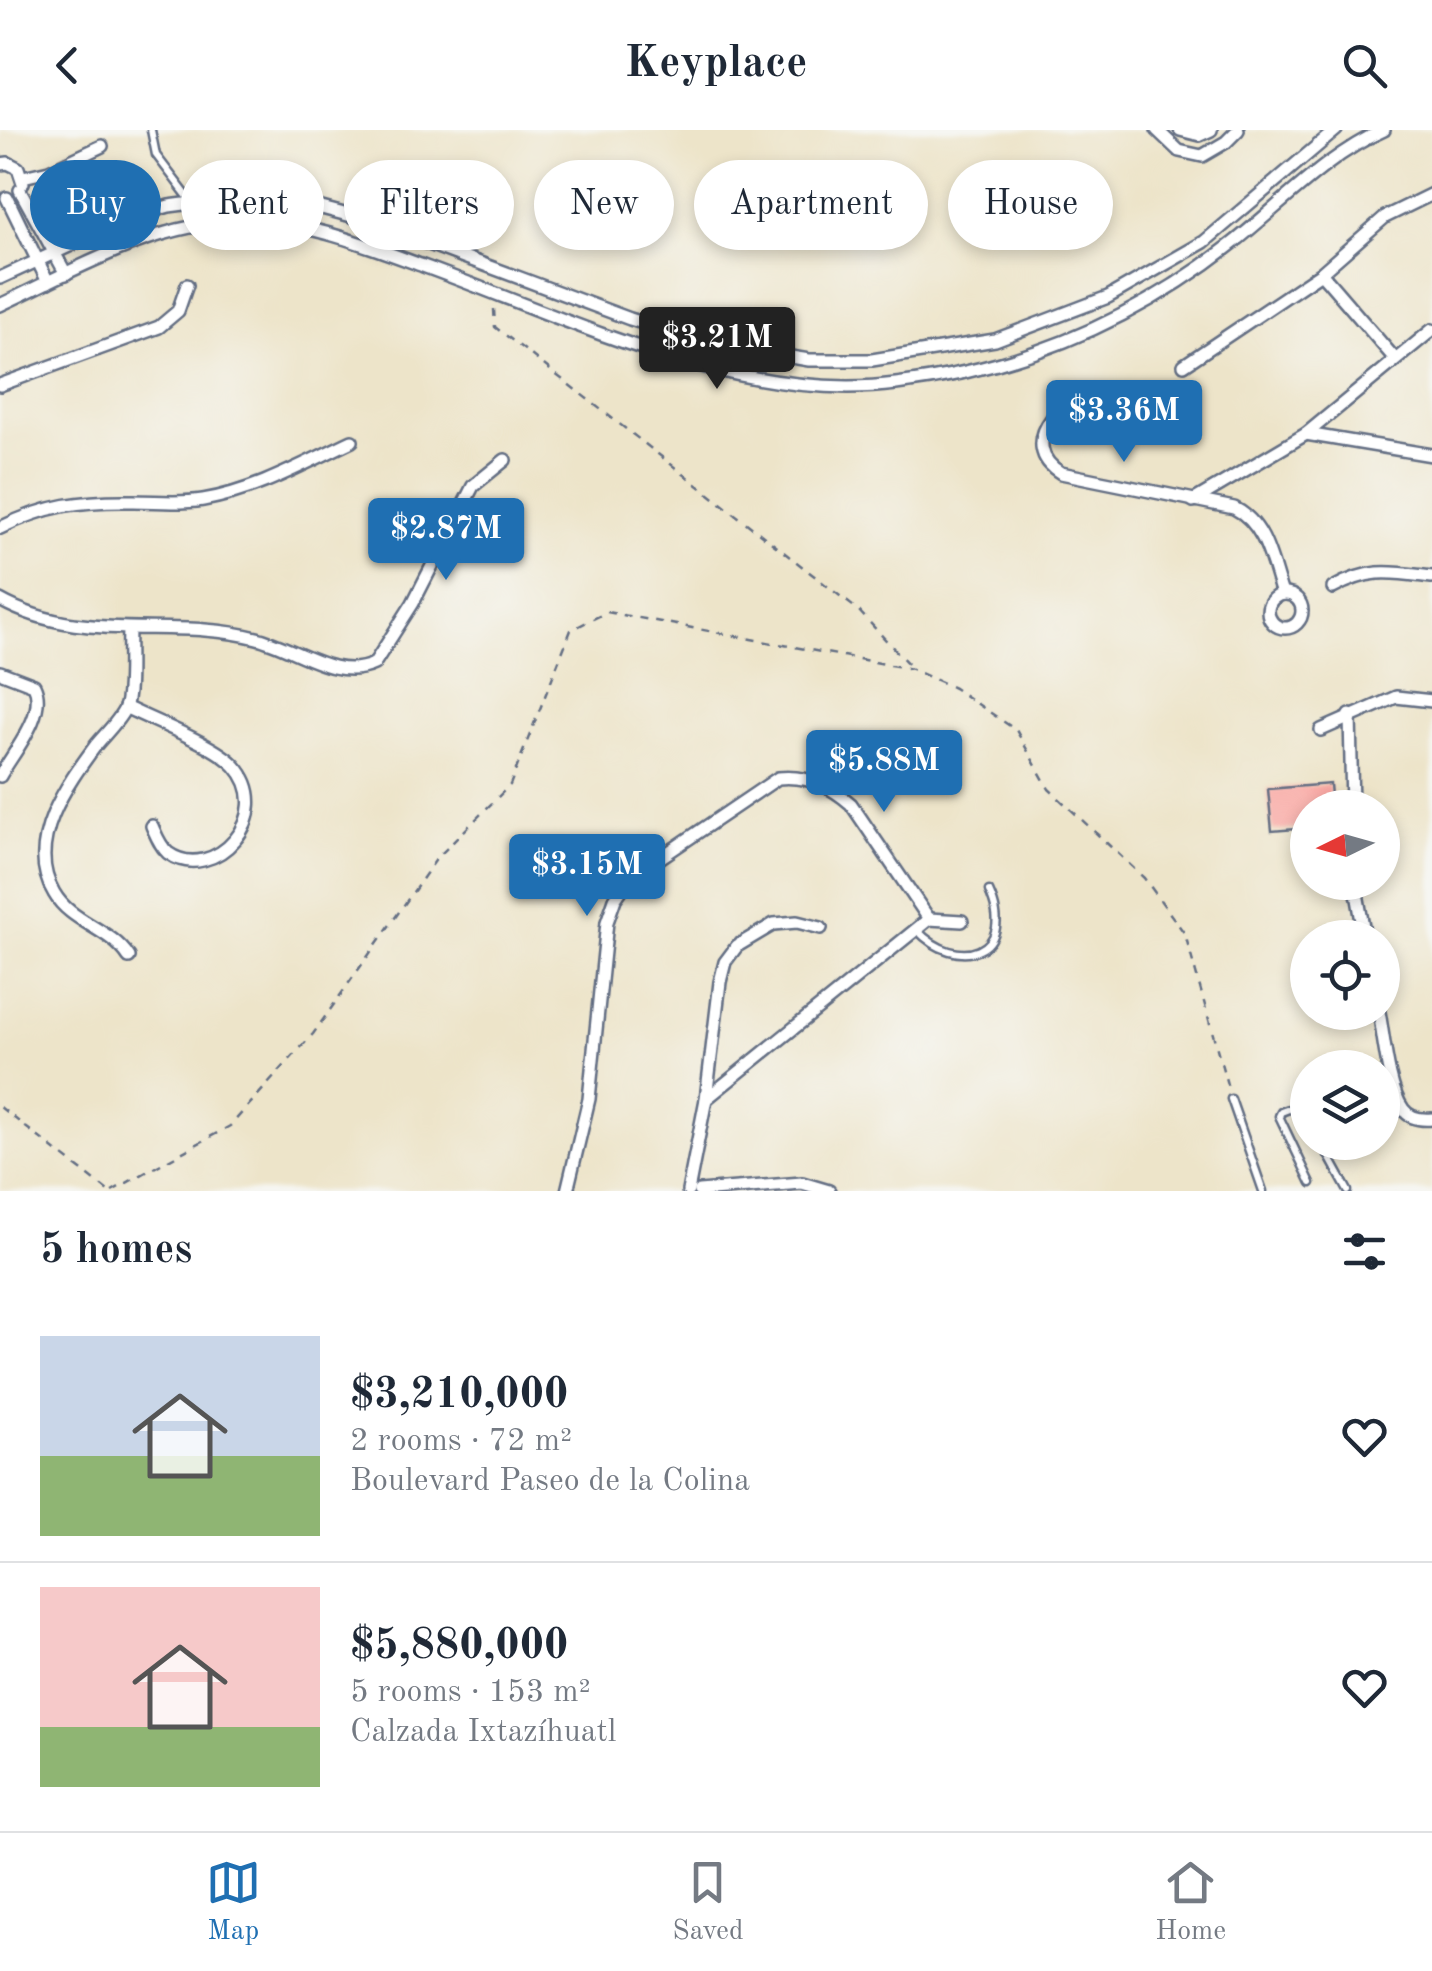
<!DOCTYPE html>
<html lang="en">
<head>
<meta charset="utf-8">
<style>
	body { margin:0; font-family:"Old Standard TT",serif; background:#f6f6f7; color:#1f2937; height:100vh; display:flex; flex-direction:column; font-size:38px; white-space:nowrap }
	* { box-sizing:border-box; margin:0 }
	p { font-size:32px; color:#747a83 }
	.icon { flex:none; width:55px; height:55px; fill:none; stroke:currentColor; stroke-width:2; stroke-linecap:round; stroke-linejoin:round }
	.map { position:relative; height:1061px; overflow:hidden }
	.sheet { display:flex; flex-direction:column; background:#fff; flex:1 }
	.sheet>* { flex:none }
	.guide { position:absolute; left:30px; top:30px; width:1372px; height:90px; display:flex; gap:20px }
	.needle { width:65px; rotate:265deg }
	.tools { position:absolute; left:1290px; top:660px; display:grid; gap:20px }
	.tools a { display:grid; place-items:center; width:110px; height:110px; border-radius:50%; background:#fff; box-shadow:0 5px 15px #0003; font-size:50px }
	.price { position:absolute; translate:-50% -85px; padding:0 22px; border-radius:10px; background:#1f6fb2; color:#fff; font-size:32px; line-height:65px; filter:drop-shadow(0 2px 5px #0008) }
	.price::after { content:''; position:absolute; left:50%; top:60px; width:30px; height:22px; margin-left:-15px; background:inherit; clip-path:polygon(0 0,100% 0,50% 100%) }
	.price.on { background:#222; color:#fff }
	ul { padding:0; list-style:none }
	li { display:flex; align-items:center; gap:30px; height:250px; padding:0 40px }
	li+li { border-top:2px solid #e0e1e3 }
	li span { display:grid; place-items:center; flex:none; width:280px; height:200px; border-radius:0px; color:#555 }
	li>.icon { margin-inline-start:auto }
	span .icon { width:120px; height:120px; fill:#fffc; stroke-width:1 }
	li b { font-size:42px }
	h2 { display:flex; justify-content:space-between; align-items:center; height:120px; padding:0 40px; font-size:42px }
	.pill { padding:0 35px; border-radius:45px; background:#fff; box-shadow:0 5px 15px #0003; font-size:35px; line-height:90px }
	.pill.on { background:#1f6fb2; color:#fff }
	header { display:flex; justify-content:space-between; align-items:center; height:130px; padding:0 40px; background:#fff; font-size:45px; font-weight:800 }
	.tabs { display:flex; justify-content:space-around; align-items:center; height:140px; border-top:2px solid #e0e1e3; background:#fff; font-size:28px; color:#747a83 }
	.tabs a { display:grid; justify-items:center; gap:5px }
	.tabs .on { color:#1f6fb2 }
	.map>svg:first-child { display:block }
	.building { fill:#f9a7a3 }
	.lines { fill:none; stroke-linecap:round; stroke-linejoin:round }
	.service-casing { stroke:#646e83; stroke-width:11 }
	.minor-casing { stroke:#646e83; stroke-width:16 }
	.path { stroke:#646e83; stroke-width:2.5; stroke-dasharray:8 8; stroke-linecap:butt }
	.service { stroke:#fff; stroke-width:6 }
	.minor { stroke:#fff; stroke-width:11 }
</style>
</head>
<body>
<header><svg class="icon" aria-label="back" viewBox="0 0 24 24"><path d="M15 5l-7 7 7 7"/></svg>Keyplace<svg class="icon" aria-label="search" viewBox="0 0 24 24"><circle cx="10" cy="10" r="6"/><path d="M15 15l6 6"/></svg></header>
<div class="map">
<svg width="1432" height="1061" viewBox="0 0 1432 1061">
	<rect width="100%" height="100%" fill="#f6f6f2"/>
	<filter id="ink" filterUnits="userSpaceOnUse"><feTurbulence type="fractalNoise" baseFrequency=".01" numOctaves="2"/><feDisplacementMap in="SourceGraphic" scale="20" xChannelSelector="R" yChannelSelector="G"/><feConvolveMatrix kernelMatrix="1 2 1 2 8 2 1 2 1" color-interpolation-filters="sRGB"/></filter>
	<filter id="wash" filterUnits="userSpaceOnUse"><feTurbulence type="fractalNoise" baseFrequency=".0048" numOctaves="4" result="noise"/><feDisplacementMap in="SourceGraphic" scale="40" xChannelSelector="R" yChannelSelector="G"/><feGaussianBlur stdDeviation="2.25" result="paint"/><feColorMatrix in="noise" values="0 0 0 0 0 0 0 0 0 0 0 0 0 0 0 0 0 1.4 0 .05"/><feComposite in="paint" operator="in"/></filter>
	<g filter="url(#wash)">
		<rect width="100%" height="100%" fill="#ede4c9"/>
		<g id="blocks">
			<polygon class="building" points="1330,654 1332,678 1308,678 1308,698 1272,701 1268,659"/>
		</g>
	</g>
	<g filter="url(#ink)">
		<use href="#blocks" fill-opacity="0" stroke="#646e83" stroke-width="2.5"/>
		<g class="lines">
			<defs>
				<g id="service">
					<polyline points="151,0 156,25 191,71"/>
					<path d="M917,800C957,843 1018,824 989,761"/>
					<polyline points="1231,969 1263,1061"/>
					<polyline points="1308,989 1297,976 1281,982 1279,986 1311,1053"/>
					<polyline points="1321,1012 1348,1061"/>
				</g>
				<g id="minor">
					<polyline points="1157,0 1179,21 1202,26 1226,12 1238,0"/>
					<polyline points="1180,0 1200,5 1211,0"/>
					<polyline points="0,34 8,33 18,38 23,53"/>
					<polyline points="23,47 49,41 102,16"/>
					<polyline points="20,60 66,144"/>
					<polyline points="7,68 48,152"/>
					<polyline points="1321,143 1395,229"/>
					<polyline points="0,148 132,87 169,76 238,67 288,69 359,88 630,189 708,213 809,230 872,230 995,210 1108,167 1204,112 1336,0"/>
					<path d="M0,175C77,139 154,93 241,91C303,90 366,115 423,136C569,189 738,274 896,254C1021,239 1134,191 1233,113C1281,75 1327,25 1384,0"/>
					<polyline points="1184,235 1321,143 1385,87 1432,64"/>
					<polyline points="0,255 159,197 178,181 187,155"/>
					<path d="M1136,259L1052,288C1036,309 1039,330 1061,343L1234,378C1266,394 1271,431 1282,464"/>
					<polyline points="1306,304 1432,325"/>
					<polyline points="1193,371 1306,304 1432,200"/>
					<path d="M0,398C46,375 82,370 134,371C157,371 179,374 203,370C256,361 303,334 352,311"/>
					<path d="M1333,458C1371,437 1391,442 1432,447"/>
					<circle cx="1285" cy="481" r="17"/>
					<path d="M0,470C82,516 172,486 257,508C294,517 336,552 374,534L413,473L473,356L505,330"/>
					<path d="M129,501C128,520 131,562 125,578C119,591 105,604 96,615C67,654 24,713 54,763C71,793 110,798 129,827"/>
					<path d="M0,542L34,555C48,583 14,621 0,646"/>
					<path d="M125,577C153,591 216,615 235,636C279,685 213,755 168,723C160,716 156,705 152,696"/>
					<polyline points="1350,585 1352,678"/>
					<polyline points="1321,600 1396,567 1432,571"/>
					<polyline points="1355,752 1365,808"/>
					<polyline points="929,789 962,791"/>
					<path d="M1379,882C1384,908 1388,958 1403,979C1410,989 1421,990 1432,989"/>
					<polyline points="706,969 929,789"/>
					<path d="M567,1061L589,969L607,792L615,769L629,749L778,648C806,645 831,656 851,674L929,789"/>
					<polyline points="688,1061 706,969 720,852 725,832 737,816 774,794 797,792 821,798"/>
					<polyline points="699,1061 802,1053 829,1061"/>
				</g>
			</defs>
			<use href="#service" class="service-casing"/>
			<use href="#minor" class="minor-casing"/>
			<g class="path">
				<polyline points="494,179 495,197 858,480 911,537"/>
				<polyline points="0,977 108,1061"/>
				<polyline points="112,1061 230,996 313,904 437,728 510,655 571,500 607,482 912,539 954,558 1016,600 1049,659 1144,748 1185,804 1228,958"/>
			</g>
			<use href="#service" class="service"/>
			<use href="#minor" class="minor"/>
		</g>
	</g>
</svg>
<div class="tools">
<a><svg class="needle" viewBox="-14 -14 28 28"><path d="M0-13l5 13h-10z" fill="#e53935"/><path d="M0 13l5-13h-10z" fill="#747a83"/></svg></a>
<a><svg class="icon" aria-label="locate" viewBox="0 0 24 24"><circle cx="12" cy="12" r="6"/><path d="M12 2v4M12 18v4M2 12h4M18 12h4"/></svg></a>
<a><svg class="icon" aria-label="layers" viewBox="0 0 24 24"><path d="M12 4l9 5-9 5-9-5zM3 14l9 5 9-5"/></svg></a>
</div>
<b class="price on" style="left:717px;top:262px">$3.21M</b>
<b class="price" style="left:1124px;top:335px">$3.36M</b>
<b class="price" style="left:446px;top:453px">$2.87M</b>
<b class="price" style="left:884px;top:685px">$5.88M</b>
<b class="price" style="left:587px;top:789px">$3.15M</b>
<div class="guide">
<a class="pill on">Buy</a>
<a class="pill">Rent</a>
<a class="pill">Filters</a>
<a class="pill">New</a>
<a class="pill">Apartment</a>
<a class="pill">House</a>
</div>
</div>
<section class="sheet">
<h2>5 homes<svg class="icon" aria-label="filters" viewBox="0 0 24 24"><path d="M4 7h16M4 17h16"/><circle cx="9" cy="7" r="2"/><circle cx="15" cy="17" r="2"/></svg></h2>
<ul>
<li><span style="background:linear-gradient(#c9d6e8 60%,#8fb573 0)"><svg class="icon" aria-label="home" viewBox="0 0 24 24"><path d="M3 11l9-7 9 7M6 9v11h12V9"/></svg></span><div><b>$3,210,000</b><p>2 rooms · 72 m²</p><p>Boulevard Paseo de la Colina</p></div><svg class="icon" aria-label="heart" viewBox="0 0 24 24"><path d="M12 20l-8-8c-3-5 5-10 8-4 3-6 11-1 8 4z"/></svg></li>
<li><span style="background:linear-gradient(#f6c9c9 70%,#8fb573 0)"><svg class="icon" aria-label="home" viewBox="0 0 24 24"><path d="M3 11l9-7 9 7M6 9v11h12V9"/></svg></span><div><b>$5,880,000</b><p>5 rooms · 153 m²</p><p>Calzada Ixtazíhuatl</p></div><svg class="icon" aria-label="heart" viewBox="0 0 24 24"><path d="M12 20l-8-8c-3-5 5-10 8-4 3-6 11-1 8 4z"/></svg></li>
</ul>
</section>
<nav class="tabs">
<a class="on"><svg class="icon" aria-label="map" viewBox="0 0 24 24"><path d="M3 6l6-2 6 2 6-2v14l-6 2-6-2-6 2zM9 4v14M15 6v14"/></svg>Map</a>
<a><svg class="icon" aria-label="saved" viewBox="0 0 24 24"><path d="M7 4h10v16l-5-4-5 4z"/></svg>Saved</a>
<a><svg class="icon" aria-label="home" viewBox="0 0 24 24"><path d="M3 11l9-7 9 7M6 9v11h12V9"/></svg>Home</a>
</nav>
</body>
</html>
